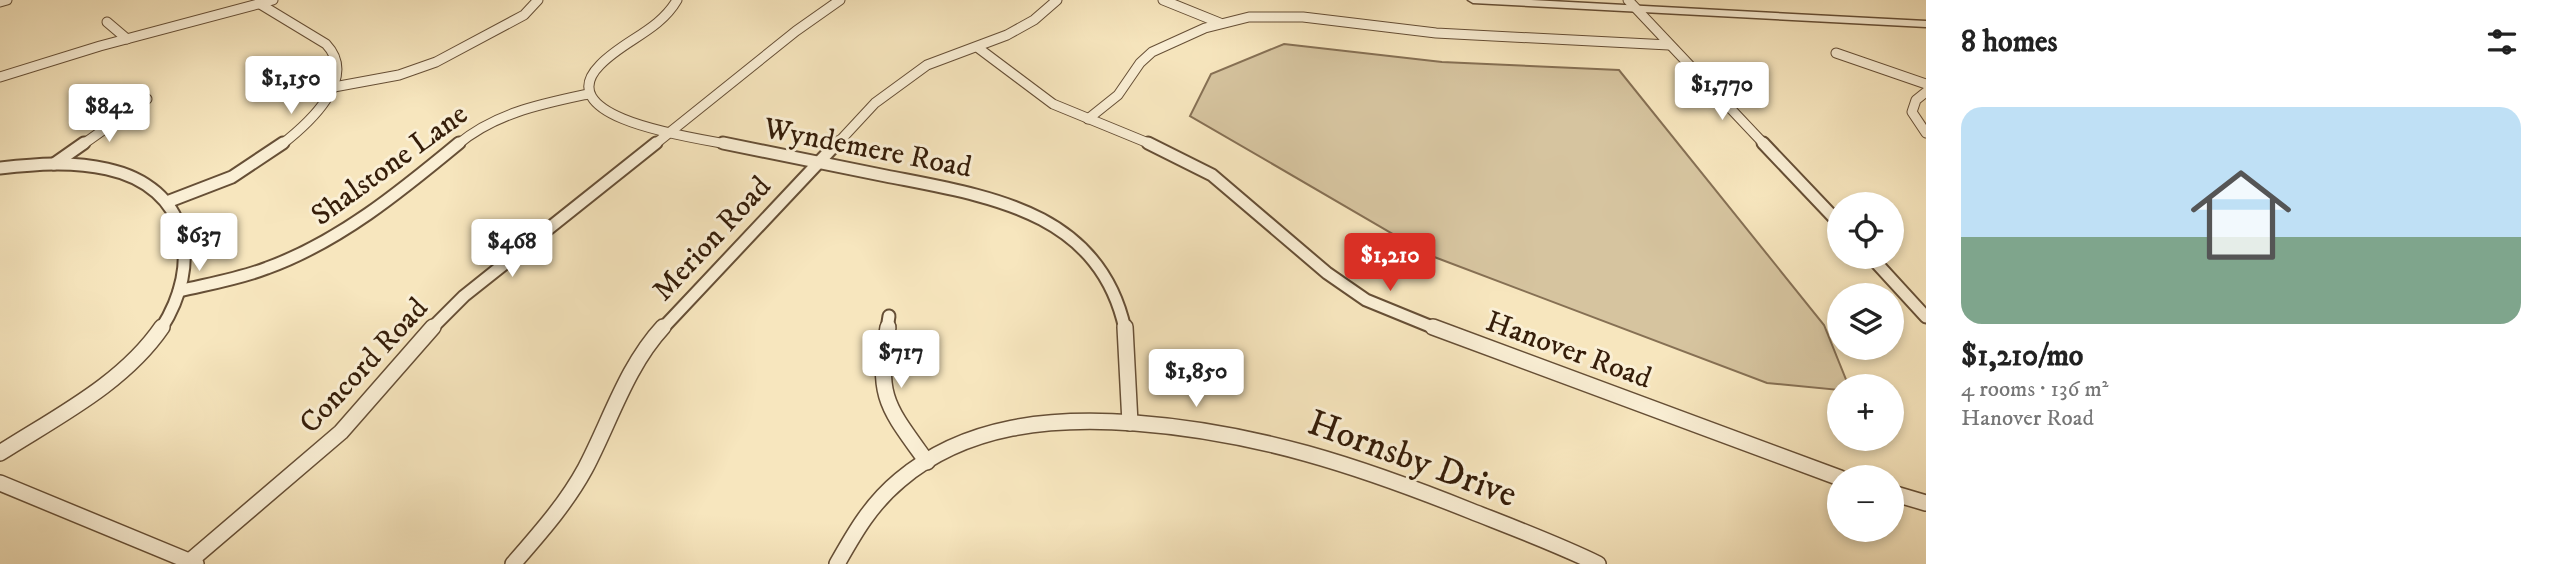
<!DOCTYPE html>
<html lang="en">
<head>
<meta charset="utf-8">
<style>
	body { margin:0; font-family:"IM FELL DW Pica",serif; background:#f2f2f2; color:#222; height:100vh; display:flex; flex-direction:column; font-size:26px; white-space:nowrap }
	* { box-sizing:border-box; margin:0 }
	p { font-size:23px; color:#767676 }
	.icon { flex:none; width:38px; height:38px; fill:none; stroke:currentColor; stroke-width:2; stroke-linecap:round; stroke-linejoin:round }
	.map { position:relative; flex:1; overflow:hidden }
	.drawer { display:flex; flex-direction:column; background:#fff; width:630px }
	.drawer>* { flex:none }
	.buttons { position:absolute; left:1827px; top:192px; display:grid; gap:14px }
	.buttons a { display:grid; place-items:center; width:77px; height:77px; border-radius:50%; background:#fff; box-shadow:0 4px 10px #0003; font-size:35px }
	.price { position:absolute; translate:-50% -60px; padding:0 16px; border-radius:7px; background:#fff; color:#222; font-size:23px; line-height:46px; filter:drop-shadow(0 2px 4px #0008) }
	.price::after { content:''; position:absolute; left:50%; top:42px; width:21px; height:16px; margin-left:-10px; background:inherit; clip-path:polygon(0 0,100% 0,50% 100%) }
	.price.selected { background:#d93025; color:#fff }
	ul { padding:0; list-style:none }
	li { display:grid; align-content:center; gap:14px; height:371px; padding:0 35px }
	li+li { border-top:2px solid #e0e0e0 }
	li span { display:grid; place-items:center; height:217px; border-radius:21px; color:#555 }
	li>.icon { margin-inline-start:auto }
	span .icon { width:126px; height:126px; fill:#fffc; stroke-width:1 }
	li b { font-size:30px }
	h2 { display:flex; justify-content:space-between; align-items:center; height:84px; padding:0 35px; font-size:30px }
	main { display:flex; flex:1; min-height:0 }
	.map>svg:first-child { display:block }
	.green { fill:#d6c49f; stroke:#867054; stroke-width:2 }
	.lines { fill:none; stroke-linecap:round; stroke-linejoin:round }
	.minor-far2-casing { stroke:#664f36; stroke-width:11 }
	.minor-far1-casing { stroke:#664f36; stroke-width:15 }
	.minor-casing { stroke:#664f36; stroke-width:18 }
	.tertiary-casing { stroke:#664f36; stroke-width:3 }
	.minor-far2 { stroke:#faefd5; stroke-width:9 }
	.minor-far1 { stroke:#faefd5; stroke-width:11 }
	.minor { stroke:#faefd5; stroke-width:15 }
	.tertiary { fill:#faefd5; fill-rule:evenodd }
	.labels { text-anchor:middle; stroke-width:6; stroke-linejoin:round; paint-order:stroke }
	.street-label { font-size:30px; fill:#351d09; stroke:#faefd5 }
	.near-street-label { font-size:37px; fill:#351d09; stroke:#faefd5 }
</style>
</head>
<body>
<main>
<div class="map">
<svg width="1926" height="564" viewBox="0 0 1926 564">
	<rect width="100%" height="100%" fill="#f7e6be"/>
	<filter id="stains"><feTurbulence type="fractalNoise" baseFrequency=".00286" numOctaves="4"/><feColorMatrix values="0 0 0 0 .2 0 0 0 0 .09 0 0 0 0 .02 0 0 0 .5 -.17"/></filter>
	<radialGradient id="worn" r=".72"><stop offset=".6" stop-color="#630" stop-opacity="0"/><stop offset="1" stop-color="#630" stop-opacity=".3"/></radialGradient>
	<polygon class="green" points="1284,44 1442,62 1619,70 1824,325 1849,387 1839,387 1839,390 1767,383 1429,255 1190,116 1211,74"/>
	<g class="lines">
		<defs>
			<g id="minor-far2">
				<path d="M677,0C659,31 624,40 600,65C546,120 704,139 732,145"/>
				<polyline points="1163,0 1220,23"/>
				<polyline points="1628,0 1765,145"/>
				<polyline points="0,2 7,0"/>
				<path d="M260,4L326,44C359,79 308,124 281,145"/>
				<polyline points="107,22 127,39"/>
				<polyline points="977,47 1053,104 1153,145"/>
				<polyline points="1836,53 1926,84"/>
				<polyline points="0,77 100,46 273,0"/>
				<polyline points="334,87 399,75 436,62 524,15 538,0"/>
				<polyline points="1926,92 1916,100 1912,112 1926,133"/>
				<polyline points="1088,119 1118,95 1140,63 1152,52 1205,28 1249,17 1303,17 1436,33 1669,45"/>
				<polyline points="82,145 147,99"/>
				<path d="M457,145C495,113 541,104 588,94"/>
				<polyline points="654,145 796,31 840,0"/>
				<polyline points="836,145 875,103 927,65 1007,35 1034,20 1057,0"/>
			</g>
			<g id="minor-far1">
				<path d="M723,143C778,154 832,165 886,176C987,196 1099,210 1125,329"/>
				<polyline points="1148,143 1212,175 1327,273 1366,300 1437,329"/>
				<polyline points="1763,143 1839,223"/>
				<polyline points="54,164 84,143"/>
				<path d="M0,168C36,164 72,161 107,169C190,187 203,264 161,329"/>
				<polyline points="167,202 232,177 283,143"/>
				<polyline points="1871,257 1926,317"/>
				<path d="M179,291C208,284 239,279 267,268C339,242 401,191 459,143"/>
				<polyline points="431,329 464,296 656,143"/>
				<polyline points="662,329 837,143"/>
				<polyline points="887,329 889,316"/>
			</g>
			<g id="minor">
				<path d="M888,327C876,398 887,406 927,462"/>
				<polyline points="1125,327 1130,423"/>
				<polyline points="1433,327 1840,478"/>
				<path d="M0,453C56,417 123,384 162,327"/>
				<polyline points="0,483 196,564"/>
				<polyline points="1892,493 1926,503"/>
				<polyline points="190,561 341,432 433,327"/>
				<path d="M513,564C539,534 566,504 585,469C610,422 626,367 663,327"/>
				<path d="M837,564C855,532 871,504 900,480C966,424 1053,417 1135,423C1256,432 1359,466 1471,511C1514,528 1557,544 1598,564"/>
			</g>
			<polygon id="tertiary" points="1468,0 1531,0 1926,21 1926,27 1473,3"/>
		</defs>
		<use href="#minor-far2" class="minor-far2-casing"/>
		<use href="#minor-far1" class="minor-far1-casing"/>
		<use href="#minor" class="minor-casing"/>
		<use href="#tertiary" class="tertiary-casing"/>
		<use href="#minor-far2" class="minor-far2"/>
		<use href="#minor-far1" class="minor-far1"/>
		<use href="#minor" class="minor"/>
		<use href="#tertiary" class="tertiary"/>
	</g>
	<g class="labels">
		<g class="street-label">
			<text transform="translate(868 147) rotate(11)" y="10">Wyndemere Road</text>
			<text transform="translate(389 164) rotate(-36)" y="10">Shalstone Lane</text>
			<text transform="translate(711 238) rotate(-47)" y="10">Merion Road</text>
			<text transform="translate(1569 349) rotate(20)" y="10">Hanover Road</text>
			<text transform="translate(363 365) rotate(-47)" y="10">Concord Road</text>
		</g>
		<g class="near-street-label">
			<text transform="translate(1413 457) rotate(20)" y="13">Hornsby Drive</text>
		</g>
	</g>
	<rect width="100%" height="100%" filter="url(#stains)"/>
	<rect width="100%" height="100%" fill="url(#worn)"/>
</svg>
<div class="buttons">
<a><svg class="icon" aria-label="locate" viewBox="0 0 24 24"><circle cx="12" cy="12" r="6"/><path d="M12 2v4M12 18v4M2 12h4M18 12h4"/></svg></a>
<a><svg class="icon" aria-label="layers" viewBox="0 0 24 24"><path d="M12 4l9 5-9 5-9-5zM3 14l9 5 9-5"/></svg></a>
<a>+</a>
<a>−</a>
</div>
<b class="price" style="left:291px;top:116px">$1,150</b>
<b class="price" style="left:1722px;top:122px">$1,770</b>
<b class="price" style="left:109px;top:144px">$842</b>
<b class="price" style="left:199px;top:273px">$637</b>
<b class="price" style="left:512px;top:279px">$468</b>
<b class="price selected" style="left:1390px;top:293px">$1,210</b>
<b class="price" style="left:901px;top:390px">$717</b>
<b class="price" style="left:1196px;top:409px">$1,850</b>
</div>
<section class="drawer">
<h2>8 homes<svg class="icon" aria-label="filters" viewBox="0 0 24 24"><path d="M4 7h16M4 17h16"/><circle cx="9" cy="7" r="2"/><circle cx="15" cy="17" r="2"/></svg></h2>
<ul>
<li><span style="background:linear-gradient(#bfe0f5 60%,#7fa58c 0)"><svg class="icon" aria-label="home" viewBox="0 0 24 24"><path d="M3 11l9-7 9 7M6 9v11h12V9"/></svg></span><div><b>$1,210/mo</b><p>4 rooms · 136 m²</p><p>Hanover Road</p></div></li>
</ul>
</section>
</main>
</body>
</html>
